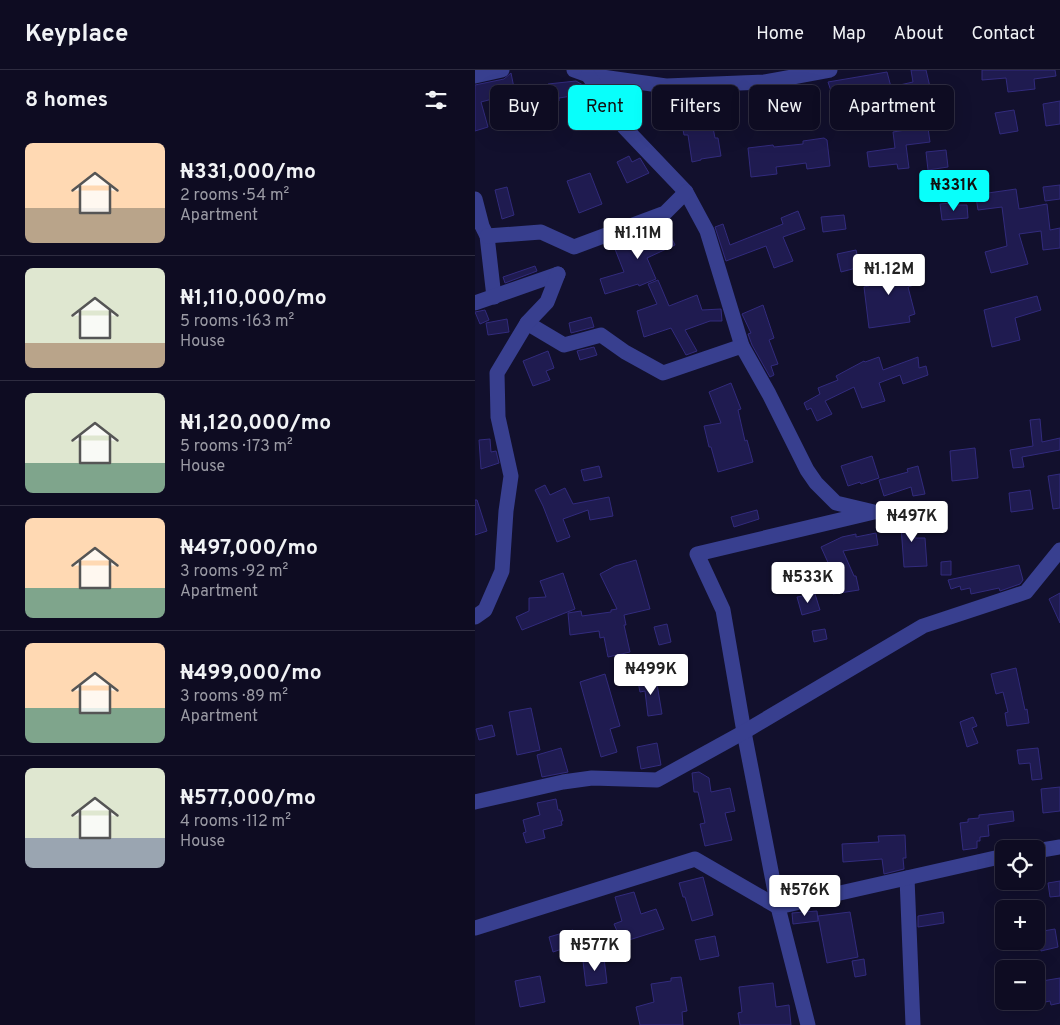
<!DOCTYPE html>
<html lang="en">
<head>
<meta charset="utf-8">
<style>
	body { margin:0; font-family:Overpass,sans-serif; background:#1c1a2f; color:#f1f3f6; height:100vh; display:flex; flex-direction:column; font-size:19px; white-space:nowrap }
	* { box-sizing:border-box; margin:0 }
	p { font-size:16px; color:#9b9ba5 }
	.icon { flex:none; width:28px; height:28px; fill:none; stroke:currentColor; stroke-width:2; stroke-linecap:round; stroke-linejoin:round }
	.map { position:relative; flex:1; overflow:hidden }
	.side { display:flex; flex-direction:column; background:#0e0c22; width:475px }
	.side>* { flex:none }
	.guide { position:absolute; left:15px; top:15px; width:475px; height:45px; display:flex; gap:10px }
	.fabs { position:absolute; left:520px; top:770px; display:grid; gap:10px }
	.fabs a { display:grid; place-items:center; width:50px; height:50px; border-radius:8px; background:#0e0c22; box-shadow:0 5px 20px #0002,0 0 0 1px #2e2c40; font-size:25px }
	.price { position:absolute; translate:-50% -42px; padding:0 11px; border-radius:5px; background:#fff; color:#222; font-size:16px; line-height:32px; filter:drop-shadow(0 1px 2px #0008) }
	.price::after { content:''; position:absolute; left:50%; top:30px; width:15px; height:11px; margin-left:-8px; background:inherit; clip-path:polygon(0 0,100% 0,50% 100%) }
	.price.on { background:#08fffb; color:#111 }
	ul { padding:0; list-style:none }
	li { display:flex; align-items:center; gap:15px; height:125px; padding:0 25px }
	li+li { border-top:1px solid #2e2c40 }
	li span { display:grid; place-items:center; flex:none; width:140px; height:100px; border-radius:8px; color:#555 }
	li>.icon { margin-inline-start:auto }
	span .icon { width:60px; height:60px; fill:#fffc; stroke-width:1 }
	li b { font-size:21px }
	h2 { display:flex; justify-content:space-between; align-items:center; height:60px; padding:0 25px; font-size:21px }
	.tag { padding:0 18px; border-radius:8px; background:#0e0c22; box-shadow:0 5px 20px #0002,0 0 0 1px #2e2c40; font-size:18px; line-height:45px }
	.tag.on { background:#08fffb; color:#111 }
	header { display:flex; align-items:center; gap:30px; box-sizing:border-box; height:70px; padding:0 25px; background:#0e0c22; border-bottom:1px solid #2e2c40 }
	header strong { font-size:24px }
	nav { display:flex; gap:28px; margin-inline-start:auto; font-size:18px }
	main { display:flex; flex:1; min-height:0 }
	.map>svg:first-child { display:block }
	.building { fill:#1f1b50; stroke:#322b7d }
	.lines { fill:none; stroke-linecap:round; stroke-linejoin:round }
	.minor { stroke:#383f8f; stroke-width:15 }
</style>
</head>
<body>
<header>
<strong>Keyplace</strong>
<nav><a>Home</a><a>Map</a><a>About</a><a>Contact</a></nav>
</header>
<main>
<section class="side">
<h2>8 homes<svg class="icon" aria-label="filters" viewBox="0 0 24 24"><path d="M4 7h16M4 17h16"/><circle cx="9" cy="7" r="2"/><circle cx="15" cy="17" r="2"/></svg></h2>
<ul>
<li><span style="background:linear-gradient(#ffd9b3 65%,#b9a48a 0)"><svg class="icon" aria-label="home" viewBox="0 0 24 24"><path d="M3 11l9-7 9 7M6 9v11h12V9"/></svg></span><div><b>₦331,000/mo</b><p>2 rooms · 54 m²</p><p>Apartment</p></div></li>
<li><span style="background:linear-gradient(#dfe7d0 75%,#b9a48a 0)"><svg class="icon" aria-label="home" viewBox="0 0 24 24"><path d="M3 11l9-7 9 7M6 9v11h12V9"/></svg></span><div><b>₦1,110,000/mo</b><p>5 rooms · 163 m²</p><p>House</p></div></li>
<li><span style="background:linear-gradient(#dfe7d0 70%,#7fa58c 0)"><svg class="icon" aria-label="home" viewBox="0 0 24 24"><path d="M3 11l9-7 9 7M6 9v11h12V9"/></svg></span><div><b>₦1,120,000/mo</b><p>5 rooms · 173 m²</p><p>House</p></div></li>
<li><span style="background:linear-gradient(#ffd9b3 70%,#7fa58c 0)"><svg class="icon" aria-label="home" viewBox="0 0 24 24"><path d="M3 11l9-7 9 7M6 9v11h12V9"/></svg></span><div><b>₦497,000/mo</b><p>3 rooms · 92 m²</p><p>Apartment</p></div></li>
<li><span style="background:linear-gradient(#ffd9b3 65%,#7fa58c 0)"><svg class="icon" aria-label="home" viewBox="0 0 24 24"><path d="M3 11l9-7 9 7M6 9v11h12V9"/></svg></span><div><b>₦499,000/mo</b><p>3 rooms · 89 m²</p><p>Apartment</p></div></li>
<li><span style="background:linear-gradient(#dfe7d0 70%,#9aa5b1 0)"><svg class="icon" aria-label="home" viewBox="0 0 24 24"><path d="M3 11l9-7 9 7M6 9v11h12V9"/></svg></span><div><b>₦577,000/mo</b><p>4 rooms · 112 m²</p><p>House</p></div></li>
</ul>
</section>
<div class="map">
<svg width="585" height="955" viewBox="0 0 585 955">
	<rect width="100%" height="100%" fill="#12102d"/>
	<g class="building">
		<polygon points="436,0 451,0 462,47 465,47 467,56 453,58 455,72 431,75 434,98 423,99 422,94 394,97 392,82 420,78 418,62 443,58 441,37 415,43 411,26 377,38 378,40 372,41 374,51 362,54 358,27 353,12 412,2 416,17 438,12"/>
		<polygon points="507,0 580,0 581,6 559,9 560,19 533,22 531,8 507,10"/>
		<polygon points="36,3 40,23 6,32 13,57 0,61 0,15 29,9"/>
		<polygon points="101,11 108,15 110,24 84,28 84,31 75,32 73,14"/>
		<polygon points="46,23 51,40 55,40 57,49 40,53 32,27"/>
		<polygon points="585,31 585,54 571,56 568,34"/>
		<polygon points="233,32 240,68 243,68 246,86 226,89 226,90 217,92 213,65 209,65 204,38"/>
		<polygon points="539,40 543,61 525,64 520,43"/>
		<polygon points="349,68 352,70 355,96 332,99 331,93 301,97 302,104 276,107 273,78 298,75 299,77 328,74 328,71"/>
		<polygon points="471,80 473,97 453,100 451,82"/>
		<polygon points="154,86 157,92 165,88 174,103 152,113 142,92"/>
		<polygon points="115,103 127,134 104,143 92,111"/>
		<polygon points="585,115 585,129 570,131 568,117"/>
		<polygon points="32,117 39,145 27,149 20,120"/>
		<polygon points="541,119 544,139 572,134 575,160 585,158 585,178 568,180 566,161 544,164 553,194 516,203 510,182 532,176 527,137 503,140 500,121 512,120 513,123"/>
		<polygon points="476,133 476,135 492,135 493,148 467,150 465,134"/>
		<polygon points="323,141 330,159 308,167 318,191 299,198 291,176 251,191 240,157 248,154 255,175 308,154 306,148"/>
		<polygon points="369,145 371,159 348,162 346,147"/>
		<polygon points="189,153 200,175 172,188 181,209 164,216 163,214 130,224 125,209 149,202 138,174 148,170 150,175 179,165 176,158"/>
		<polygon points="381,180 385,197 366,202 362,184"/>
		<polygon points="423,193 427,206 442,202 445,213 433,217 440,244 434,246 435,252 394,258 389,217 394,216 390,203"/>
		<polygon points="60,196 62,201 30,213 28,207"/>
		<polygon points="183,210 194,236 222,225 227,240 246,239 247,251 235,251 210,260 222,281 211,285 196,258 169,267 162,241 182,234 173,214"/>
		<polygon points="562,226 566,240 540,248 545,270 517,277 509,240"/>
		<polygon points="288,235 299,268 294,270 303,294 296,296 299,305 295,307 277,275 273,264 276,263 267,244"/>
		<polygon points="10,240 14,250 5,254 0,242"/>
		<polygon points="116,247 119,257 96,263 94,253"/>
		<polygon points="32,249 34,262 13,265 11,253"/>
		<polygon points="119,277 122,285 105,290 102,281"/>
		<polygon points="73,281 79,298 71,301 75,310 58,316 48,291"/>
		<polygon points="404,287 408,300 443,287 444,298 451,296 453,305 428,314 425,305 404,313 410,331 387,338 379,317 350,331 357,344 342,351 336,338 332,340 329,333 345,324 343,318 363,310 361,306 389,291 390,292"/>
		<polygon points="256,313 266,339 263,340 270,371 272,370 278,392 243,402 236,377 234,377 229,356 246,353 234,322"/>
		<polygon points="565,349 567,372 585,368 585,380 547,387 549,397 538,398 535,380 558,376 555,350"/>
		<polygon points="15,369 16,382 21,381 24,393 6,399 4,370"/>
		<polygon points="500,378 503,408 477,411 475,381"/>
		<polygon points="397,386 404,408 386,414 385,412 373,416 366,396"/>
		<polygon points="124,396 127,407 109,411 106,400"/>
		<polygon points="443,396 450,424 438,426 436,417 409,426 404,410 433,402 432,399"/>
		<polygon points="585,404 585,438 578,439 573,406"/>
		<polygon points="70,415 75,425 90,418 98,434 134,427 138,446 115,450 113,440 88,449 95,467 82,472 68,436 60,420"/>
		<polygon points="555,420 558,439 536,442 534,423"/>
		<polygon points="0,430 2,430 12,461 0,465"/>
		<polygon points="282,440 284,449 259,457 256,447"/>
		<polygon points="438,442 440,468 450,468 452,496 429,497 425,443"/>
		<polygon points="401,463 403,475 368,481 379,506 381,506 384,520 358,524 355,508 360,508 346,477 367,467 381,464 381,467"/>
		<polygon points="161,490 175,539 149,545 151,555 149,555 155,582 133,587 129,567 125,568 124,561 95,565 93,543 106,541 107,546 136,542 136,540 142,539 125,504 140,496"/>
		<polygon points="476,491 476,505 466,505 466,492"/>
		<polygon points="544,495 548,510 545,514 525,521 524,518 496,524 495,518 486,520 485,516 476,519 473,510"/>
		<polygon points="88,503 100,539 47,560 41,547 54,541 54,528 71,527 65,511"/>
		<polygon points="585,523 585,553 574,529"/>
		<polygon points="340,524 345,540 327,545 322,527"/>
		<polygon points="192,554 196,572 184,575 179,557"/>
		<polygon points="350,559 352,569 339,572 337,561"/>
		<polygon points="541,598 550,640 552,639 554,653 532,656 530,643 533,642 528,622 521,624 516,604"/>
		<polygon points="130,604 145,656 135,659 142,682 126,687 105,612"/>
		<polygon points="181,608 187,644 173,646 170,621 165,622 163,612"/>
		<polygon points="56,638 65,680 42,685 34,642"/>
		<polygon points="498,647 502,656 497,658 503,673 492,677 485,652"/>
		<polygon points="17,655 20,666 4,670 1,659"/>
		<polygon points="182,673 186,695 166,699 162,677"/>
		<polygon points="86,678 93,702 67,707 62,685"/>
		<polygon points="563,678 567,709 557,710 555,693 544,694 542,680"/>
		<polygon points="224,702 234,708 236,722 255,718 260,741 250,743 257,770 230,776 225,754 230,753 223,722 219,722 217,703"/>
		<polygon points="585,717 585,741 568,743 566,719"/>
		<polygon points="81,729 83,740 85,740 88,751 86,751 87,755 68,760 70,768 51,773 48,763 51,762 48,750 65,745 62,733"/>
		<polygon points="538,741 539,751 513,755 514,766 505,767 505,771 502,771 502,778 488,780 485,753 493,752 493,749 504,748 504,745"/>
		<polygon points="430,765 431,788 428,788 429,799 409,804 407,789 368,792 367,774 404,772 403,766"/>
		<polygon points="228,807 238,845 217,851 210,827 208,827 204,813"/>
		<polygon points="585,811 585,826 575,827 573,813"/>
		<polygon points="159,822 166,844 181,839 189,859 154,870 155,875 146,878 142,869 145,868 139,854 147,851 140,827"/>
		<polygon points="342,841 343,851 318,854 317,843"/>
		<polygon points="375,842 383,887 352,893 343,846"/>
		<polygon points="468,842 469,853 443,857 443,846"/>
		<polygon points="580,859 583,877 566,881 562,862"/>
		<polygon points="98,860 102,874 78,882 74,867"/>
		<polygon points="240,866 244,886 225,890 220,870"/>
		<polygon points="129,888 132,913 111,916 108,891"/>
		<polygon points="389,889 391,905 380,907 377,891"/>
		<polygon points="65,906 70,932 45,937 40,911"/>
		<polygon points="206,907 212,941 207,942 208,955 165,955 161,937 179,932 176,914 196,911 196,908"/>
		<polygon points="585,908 585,933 576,935 575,931 561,934 561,912"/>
		<polygon points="298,913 301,937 314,935 316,955 265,955 263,943 267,942 264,917"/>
	</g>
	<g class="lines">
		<g class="minor">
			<polyline points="99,0 113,5 191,16 290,12 355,0"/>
			<polyline points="113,5 149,57 211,122 232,161 267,276"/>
			<polyline points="0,6 27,0"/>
			<polyline points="0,129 7,156 12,166 19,227"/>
			<polyline points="12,166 66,162 99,177 190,143 211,122"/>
			<polyline points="0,233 83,204"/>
			<polyline points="52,253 89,275 126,265 150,282 188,303 267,276 294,324 332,400 341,413 361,433 399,442 222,484 248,540 269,662 303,837 333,955"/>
			<polyline points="0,547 10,540 27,501 31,441 36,406 23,347 22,303 52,253 72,232 83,204"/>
			<polyline points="0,732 88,712 117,708 182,710 269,662 448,556 551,522 585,480"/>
			<polyline points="561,781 585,777"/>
			<polyline points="432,808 438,955"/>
			<polyline points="0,858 220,789 303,837 529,786"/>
		</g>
	</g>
</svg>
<div class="fabs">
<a><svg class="icon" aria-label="locate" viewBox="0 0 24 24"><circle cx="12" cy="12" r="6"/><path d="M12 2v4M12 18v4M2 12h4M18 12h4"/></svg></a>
<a>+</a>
<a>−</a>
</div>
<b class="price on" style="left:479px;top:142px">₦331K</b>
<b class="price" style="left:163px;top:190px">₦1.11M</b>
<b class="price" style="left:414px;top:226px">₦1.12M</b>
<b class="price" style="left:437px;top:473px">₦497K</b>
<b class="price" style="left:333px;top:534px">₦533K</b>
<b class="price" style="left:176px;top:626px">₦499K</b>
<b class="price" style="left:330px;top:847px">₦576K</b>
<b class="price" style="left:120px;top:902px">₦577K</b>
<div class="guide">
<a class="tag">Buy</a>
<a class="tag on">Rent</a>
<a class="tag">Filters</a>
<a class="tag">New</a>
<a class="tag">Apartment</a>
</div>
</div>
</main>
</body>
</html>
